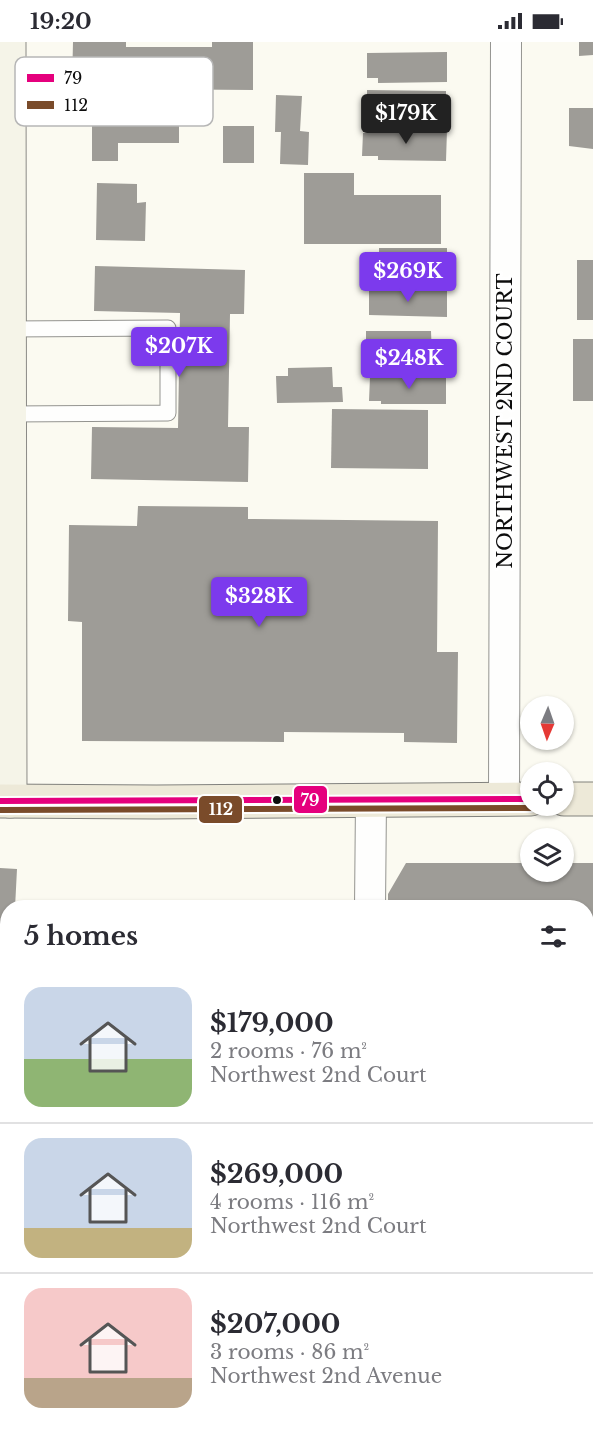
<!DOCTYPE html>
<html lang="en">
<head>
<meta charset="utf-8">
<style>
	body { margin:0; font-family:"Libre Baskerville",serif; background:#f2f2f3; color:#2b2b33; height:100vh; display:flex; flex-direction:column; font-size:22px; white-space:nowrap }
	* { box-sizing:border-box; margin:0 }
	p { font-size:20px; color:#7c7c81 }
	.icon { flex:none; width:33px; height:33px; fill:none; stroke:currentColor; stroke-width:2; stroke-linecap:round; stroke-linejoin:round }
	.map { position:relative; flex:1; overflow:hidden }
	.panel { position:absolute; left:0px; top:858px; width:594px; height:534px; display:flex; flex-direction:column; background:#fff; border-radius:24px 24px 0 0; box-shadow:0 2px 4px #0004 }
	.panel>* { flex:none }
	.needle { width:39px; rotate:182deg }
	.fabs { position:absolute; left:520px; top:654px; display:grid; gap:12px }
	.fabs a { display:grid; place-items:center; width:54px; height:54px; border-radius:50%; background:#fff; box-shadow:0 2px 4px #0004; font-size:30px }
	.price { position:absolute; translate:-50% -51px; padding:0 14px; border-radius:6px; background:#7c3aed; color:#fff; font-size:20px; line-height:39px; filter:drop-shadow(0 2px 3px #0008) }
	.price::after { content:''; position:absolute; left:50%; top:36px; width:18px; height:14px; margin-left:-9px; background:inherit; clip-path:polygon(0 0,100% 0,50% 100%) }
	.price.on { background:#222; color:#fff }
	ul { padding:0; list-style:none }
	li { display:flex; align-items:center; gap:18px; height:150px; padding:0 24px }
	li+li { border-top:2px solid #e1e1e2 }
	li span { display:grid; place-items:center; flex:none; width:168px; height:120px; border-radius:18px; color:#555 }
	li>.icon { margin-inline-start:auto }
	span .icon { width:72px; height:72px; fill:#fffc; stroke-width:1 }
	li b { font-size:26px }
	h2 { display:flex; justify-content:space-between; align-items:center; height:72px; padding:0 24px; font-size:26px }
	.status { display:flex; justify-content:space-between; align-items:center; height:42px; padding:0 30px; background:#fff; direction:ltr }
	.status svg { height:16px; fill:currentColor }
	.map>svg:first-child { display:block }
	.building { fill:#9e9c97 }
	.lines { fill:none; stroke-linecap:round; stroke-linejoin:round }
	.lane-casing { stroke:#949490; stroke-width:17 }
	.street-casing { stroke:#949490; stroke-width:32 }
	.secondary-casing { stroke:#8b8a86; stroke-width:35 }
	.primary-casing { stroke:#81817d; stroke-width:35 }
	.lane { stroke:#fefefd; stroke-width:15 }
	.street { stroke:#fefefd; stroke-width:30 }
	.secondary { stroke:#f5f4e8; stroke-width:33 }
	.primary { stroke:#ede9d8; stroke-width:33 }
	.bus-1-casing { stroke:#fff; stroke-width:10 }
	.bus-2-casing { stroke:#fff; stroke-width:10 }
	.bus-1 { stroke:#e5007d; stroke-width:6 }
	.bus-2 { stroke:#7a4b2a; stroke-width:6 }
	.bus-dot { fill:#0d0d0d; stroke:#fff; stroke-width:2 }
	.labels { text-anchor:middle; stroke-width:6; stroke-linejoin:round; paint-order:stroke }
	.street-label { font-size:20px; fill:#0d0d0d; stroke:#fff }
	.key { fill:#fff; stroke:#b6b6b6; stroke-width:1.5 }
	.key-label { font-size:16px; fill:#0d0d0d }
	.line-badge { stroke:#fff; stroke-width:2 }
	.badge-label { font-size:16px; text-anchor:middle; font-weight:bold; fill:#fff }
</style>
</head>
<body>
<div class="status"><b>19:20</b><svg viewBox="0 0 49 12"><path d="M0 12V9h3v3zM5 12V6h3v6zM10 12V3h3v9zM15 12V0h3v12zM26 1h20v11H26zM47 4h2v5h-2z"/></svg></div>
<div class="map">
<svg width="593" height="1392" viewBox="0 0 593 1392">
	<rect width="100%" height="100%" fill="#fbfaf1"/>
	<g class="building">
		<polygon points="73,0 126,0 126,5 212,5 212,0 253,0 253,48 126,47 126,42 72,42"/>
		<polygon points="579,0 593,0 593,13 579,14"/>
		<polygon points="447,10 447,40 378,41 378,36 367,36 367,11"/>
		<polygon points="367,48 446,49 446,80 378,80 378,76 367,75"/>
		<polygon points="276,53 302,54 300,89 309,90 308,123 280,122 281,90 275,90"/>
		<polygon points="92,56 179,57 179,101 118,101 118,119 92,119"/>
		<polygon points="569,66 593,66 593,107 569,104"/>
		<rect x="223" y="84" width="31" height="37"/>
		<polygon points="378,88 447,88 446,119 378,118 378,114 362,114 363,91 378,91"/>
		<polygon points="304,131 354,131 354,153 441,153 441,202 304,202"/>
		<polygon points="97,141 137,142 137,161 146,160 145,199 96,198"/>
		<polygon points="379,206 447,206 447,235 379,235 379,229 369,228 369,210 379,210"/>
		<rect x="577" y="218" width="16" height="60"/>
		<polygon points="95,224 245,228 244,272 230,272 228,385 249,385 248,440 91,437 92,385 178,386 180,271 94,269"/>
		<polygon points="369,247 447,247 447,275 369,273"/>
		<polygon points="366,289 431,289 432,315 366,316"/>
		<rect x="573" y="297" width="20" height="62"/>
		<polygon points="332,325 333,345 342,345 343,360 277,361 276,334 288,334 288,326"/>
		<polygon points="446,333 446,362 381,362 381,359 369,359 370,335"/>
		<polygon points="332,367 428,368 428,427 331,426"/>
		<polygon points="138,464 248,465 248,477 438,479 437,610 458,610 457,701 404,700 404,691 284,690 284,700 82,699 82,580 68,579 69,483 137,484"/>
		<polygon points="406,821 531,821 531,830 564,830 564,821 593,821 593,973 586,972 586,866 388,866 388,852"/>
		<polygon points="0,826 17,827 15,866 8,866 8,910 0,909"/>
		<polygon points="586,1040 592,1040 593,1126 586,1126"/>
		<rect x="586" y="1269" width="7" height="91"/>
		<polygon points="23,1384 82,1384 82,1392 23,1391"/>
		<rect x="164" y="1384" width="47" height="8"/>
		<polygon points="286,1384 345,1384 344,1392 286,1392"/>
		<rect x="396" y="1384" width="23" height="8"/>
		<rect x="450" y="1384" width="17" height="8"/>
	</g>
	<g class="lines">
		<defs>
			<g id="lane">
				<polyline points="8,287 168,286 168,371 9,372"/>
				<polyline points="105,1392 105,1384"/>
				<polyline points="266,1392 266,1384"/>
			</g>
			<g id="street">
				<polyline points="504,757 506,0"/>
				<polyline points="370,866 371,758"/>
				<polyline points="586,1200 593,1200"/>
				<polyline points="369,1392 369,1384"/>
			</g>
			<polyline id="secondary" points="9,0 10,759"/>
			<g id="primary">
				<polyline points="564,757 593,757"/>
				<polyline points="0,759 156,760 531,757"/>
			</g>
		</defs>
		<use href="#lane" class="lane-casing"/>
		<use href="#street" class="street-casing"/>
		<use href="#secondary" class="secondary-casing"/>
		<use href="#primary" class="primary-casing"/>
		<use href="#lane" class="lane"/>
		<use href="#street" class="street"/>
		<use href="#secondary" class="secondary"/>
		<use href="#primary" class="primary"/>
		<defs>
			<polyline id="bus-1" points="0,759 531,757"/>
			<polyline id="bus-2" points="0,768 531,766"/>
		</defs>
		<use href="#bus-1" class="bus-1-casing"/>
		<use href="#bus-2" class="bus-2-casing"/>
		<use href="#bus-1" class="bus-1"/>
		<use href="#bus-2" class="bus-2"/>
	</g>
	<circle class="bus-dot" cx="277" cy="758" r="5"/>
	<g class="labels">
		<g class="street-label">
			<text transform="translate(505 379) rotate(-90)" y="7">NORTHWEST 2ND COURT</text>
		</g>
	</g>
	<rect x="15" y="15" width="198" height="69" rx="9" class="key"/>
	<rect x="27" y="32" width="27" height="8" fill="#e5007d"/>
	<rect x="27" y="59" width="27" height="8" fill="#7a4b2a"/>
	<g class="key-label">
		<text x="64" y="42">79</text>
		<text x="64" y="69">112</text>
	</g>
	<g class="line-badge">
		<rect x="293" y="743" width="35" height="29" rx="6" fill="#e5007d"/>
		<rect x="198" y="753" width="45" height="29" rx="6" fill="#7a4b2a"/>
	</g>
	<g class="badge-label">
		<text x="310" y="764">79</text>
		<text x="221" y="773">112</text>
	</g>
</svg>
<div class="fabs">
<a><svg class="needle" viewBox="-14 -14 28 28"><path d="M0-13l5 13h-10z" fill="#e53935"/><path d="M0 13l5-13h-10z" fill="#7c7c81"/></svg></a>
<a><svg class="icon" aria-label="locate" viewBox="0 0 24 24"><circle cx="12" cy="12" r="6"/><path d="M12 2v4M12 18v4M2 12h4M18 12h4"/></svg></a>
<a><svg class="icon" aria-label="layers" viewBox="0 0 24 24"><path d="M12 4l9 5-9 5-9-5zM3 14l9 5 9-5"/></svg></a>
</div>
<b class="price on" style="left:406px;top:103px">$179K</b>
<b class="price" style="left:408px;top:261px">$269K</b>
<b class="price" style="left:179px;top:336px">$207K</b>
<b class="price" style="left:409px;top:348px">$248K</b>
<b class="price" style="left:259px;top:586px">$328K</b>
<section class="panel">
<h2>5 homes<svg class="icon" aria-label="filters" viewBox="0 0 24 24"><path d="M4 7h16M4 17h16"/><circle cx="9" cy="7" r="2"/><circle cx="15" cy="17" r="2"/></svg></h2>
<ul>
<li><span style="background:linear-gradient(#c9d6e8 60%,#8fb573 0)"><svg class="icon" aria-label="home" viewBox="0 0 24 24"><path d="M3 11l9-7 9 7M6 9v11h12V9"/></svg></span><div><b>$179,000</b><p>2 rooms · 76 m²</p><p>Northwest 2nd Court</p></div></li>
<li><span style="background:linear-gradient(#c9d6e8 75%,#c2b280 0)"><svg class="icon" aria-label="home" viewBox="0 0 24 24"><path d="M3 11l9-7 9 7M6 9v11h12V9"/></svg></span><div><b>$269,000</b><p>4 rooms · 116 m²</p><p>Northwest 2nd Court</p></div></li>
<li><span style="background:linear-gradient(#f6c9c9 75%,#b9a48a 0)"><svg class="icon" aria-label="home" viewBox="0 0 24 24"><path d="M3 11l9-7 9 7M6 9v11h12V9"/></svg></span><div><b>$207,000</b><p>3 rooms · 86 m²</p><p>Northwest 2nd Avenue</p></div></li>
</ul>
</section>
</div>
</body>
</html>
